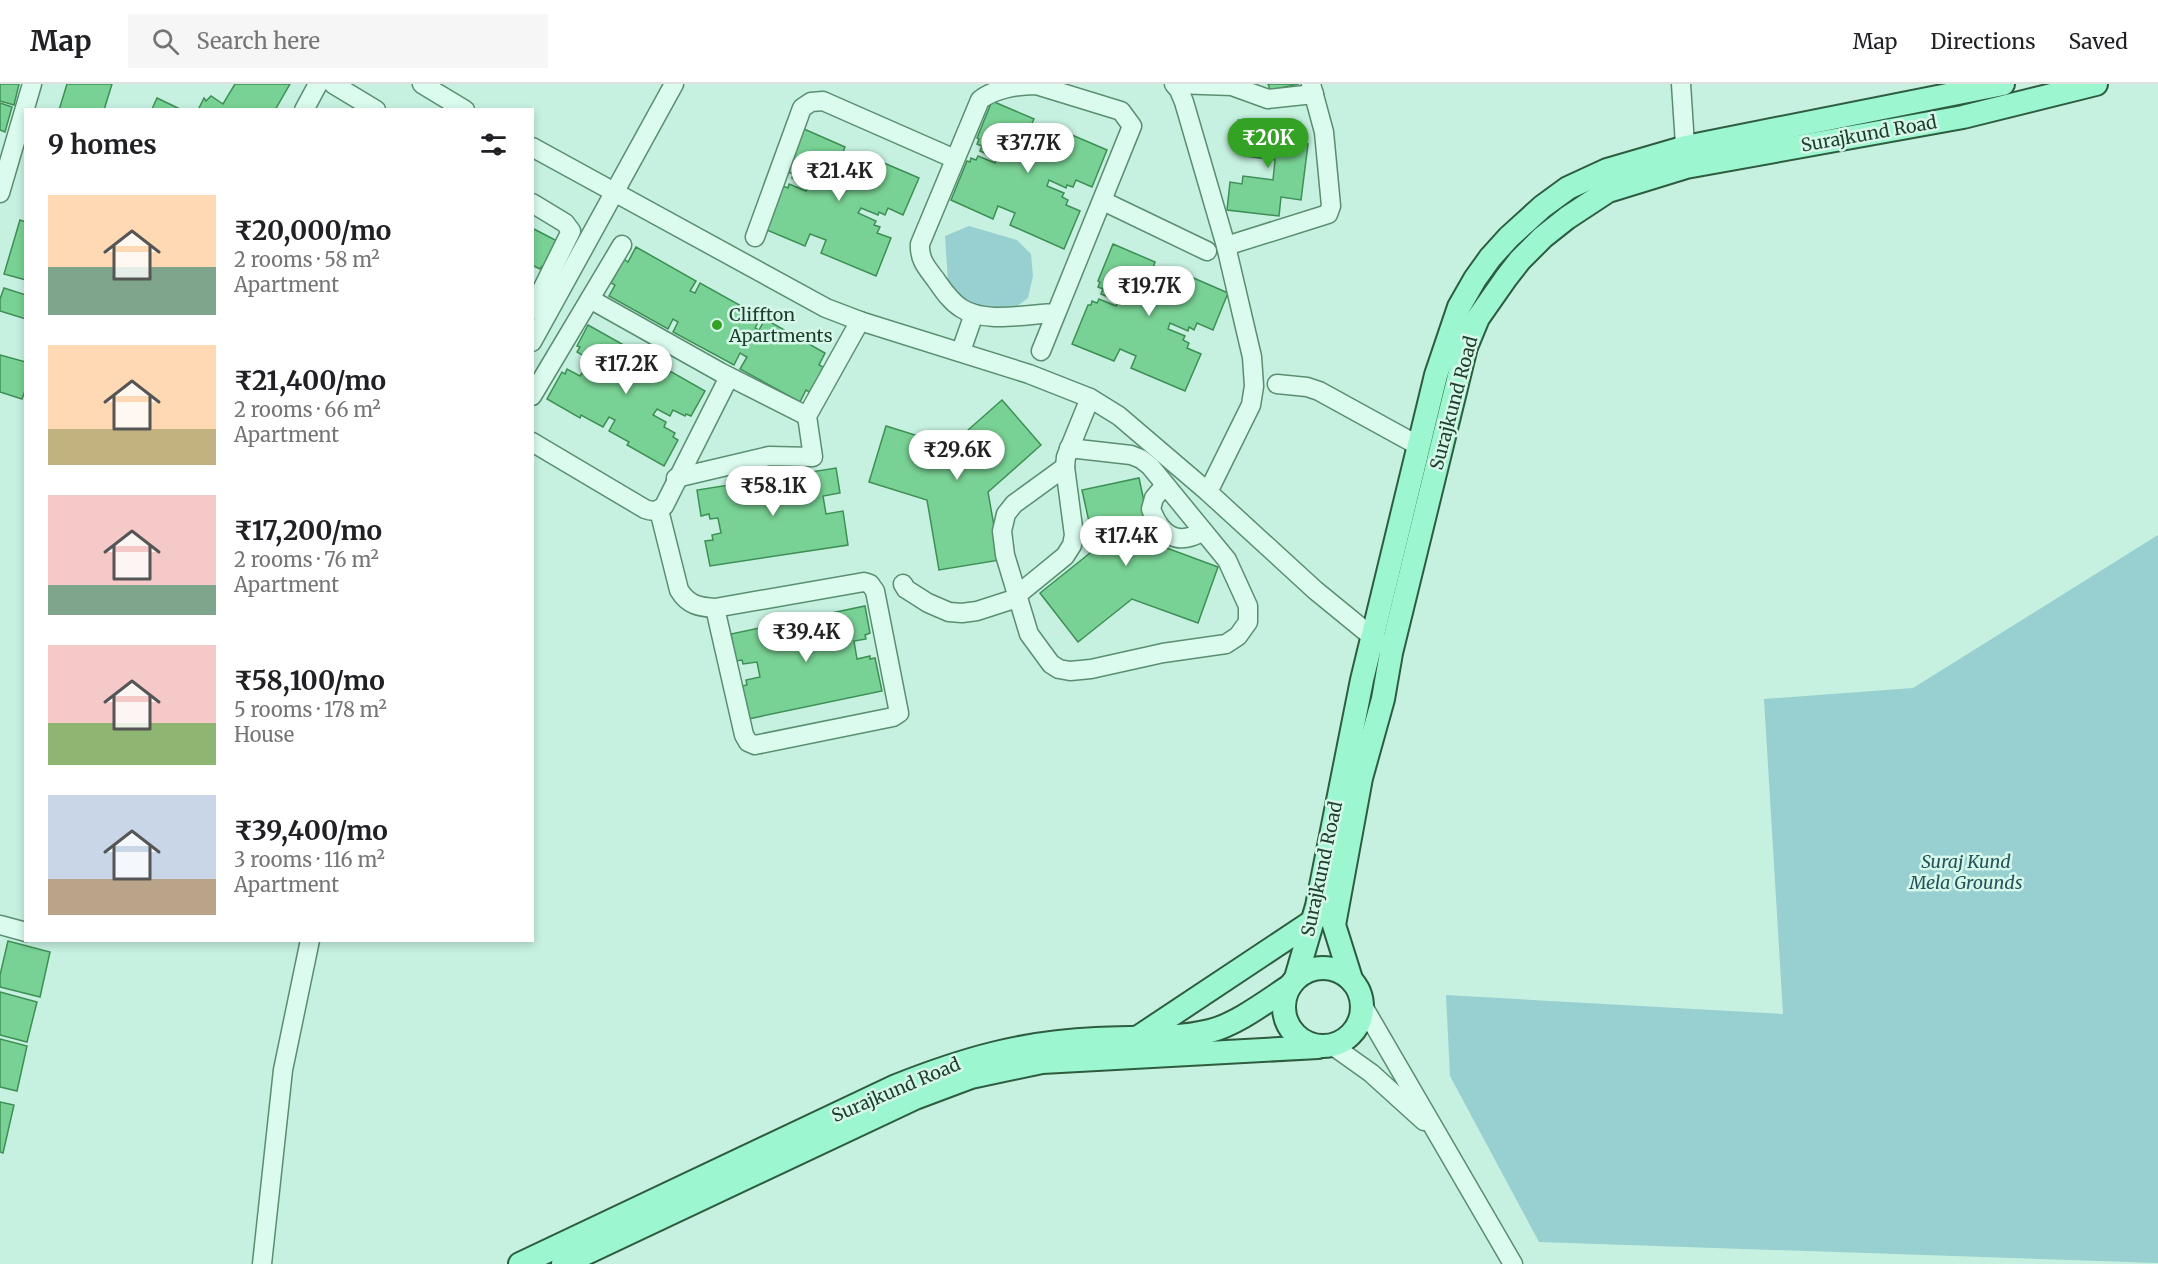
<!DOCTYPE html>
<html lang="en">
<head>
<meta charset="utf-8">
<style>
	body { margin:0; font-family:Merriweather,serif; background:#f6f6f6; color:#202124; height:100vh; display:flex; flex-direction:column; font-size:22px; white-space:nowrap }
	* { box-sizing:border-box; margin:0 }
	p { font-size:20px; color:#757577 }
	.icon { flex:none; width:33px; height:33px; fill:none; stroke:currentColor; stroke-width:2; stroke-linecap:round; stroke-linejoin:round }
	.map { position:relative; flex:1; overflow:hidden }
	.side { position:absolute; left:24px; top:24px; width:510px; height:834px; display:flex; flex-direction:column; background:#fff; border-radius:0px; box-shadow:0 3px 9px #0003 }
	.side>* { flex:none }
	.price { position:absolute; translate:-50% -51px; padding:0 14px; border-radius:21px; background:#fff; color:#222; font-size:20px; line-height:39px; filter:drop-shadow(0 2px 3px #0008) }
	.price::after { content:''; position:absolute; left:50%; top:36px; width:18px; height:14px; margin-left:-9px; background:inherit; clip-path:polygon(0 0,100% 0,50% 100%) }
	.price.on { background:#34a225; color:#fff }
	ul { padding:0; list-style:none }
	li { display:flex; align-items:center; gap:18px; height:150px; padding:0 24px }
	li span { display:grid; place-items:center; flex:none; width:168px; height:120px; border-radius:0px; color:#555 }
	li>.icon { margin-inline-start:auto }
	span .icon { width:72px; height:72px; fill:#fffc; stroke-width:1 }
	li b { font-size:26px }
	h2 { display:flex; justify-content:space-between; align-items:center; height:72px; padding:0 24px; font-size:26px }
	header { display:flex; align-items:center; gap:36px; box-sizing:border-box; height:84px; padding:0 30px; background:#fff; border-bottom:2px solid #e0e0e0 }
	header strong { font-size:28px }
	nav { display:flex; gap:33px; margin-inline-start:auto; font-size:21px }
	.search { width:420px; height:54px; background:#f6f6f6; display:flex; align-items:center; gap:15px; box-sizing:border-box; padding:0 21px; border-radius:0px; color:#757577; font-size:22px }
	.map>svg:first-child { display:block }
	.green { fill:#98d0d1 }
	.building { fill:#79d295; stroke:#3e8f55; stroke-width:1.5 }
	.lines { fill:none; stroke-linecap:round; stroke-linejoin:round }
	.minor-casing { stroke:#5a8e70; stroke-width:21 }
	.major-casing { stroke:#2e5c3f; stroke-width:26 }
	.minor { stroke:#dafbee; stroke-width:18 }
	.major { stroke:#9cf6d0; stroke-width:22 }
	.poi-dot { fill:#34a225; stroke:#d6f8eb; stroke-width:2 }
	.labels { text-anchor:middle; stroke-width:5; stroke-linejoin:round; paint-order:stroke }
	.street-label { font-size:18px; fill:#1f3e2a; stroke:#d6f8eb }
	.poi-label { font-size:18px; fill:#1f3e2a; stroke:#d6f8eb; text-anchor:start }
	.park-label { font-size:18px; font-style:italic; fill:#24535b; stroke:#d6f8eb }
</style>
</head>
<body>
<header>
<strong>Map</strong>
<div class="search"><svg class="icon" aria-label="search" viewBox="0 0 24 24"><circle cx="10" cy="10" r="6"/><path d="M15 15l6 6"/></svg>Search here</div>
<nav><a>Map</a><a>Directions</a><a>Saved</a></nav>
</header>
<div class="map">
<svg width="2158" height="1180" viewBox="0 0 2158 1180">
	<rect width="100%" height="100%" fill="#c6f1e0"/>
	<g class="green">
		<path d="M969,142L1017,156L1031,170L1033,192L1028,214C999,236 996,230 963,222L948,198L945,152Z"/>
		<polygon points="2158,451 2158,1179 1539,1158 1450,992 1446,911 1783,930 1764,615 1913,604"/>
	</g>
	<g class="building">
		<polygon points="0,0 19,0 14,21 0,17"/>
		<polygon points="67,0 112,0 104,26 59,26"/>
		<polygon points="235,0 290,0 275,26 198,26 204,14 206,17 211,12 223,20"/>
		<polygon points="1268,0 1299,0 1270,6"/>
		<polygon points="157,14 182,26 153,26 152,25"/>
		<polygon points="992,17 1034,35 1030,44 1048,51 1051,42 1107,66 1092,103 1076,96 1073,103 1067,101 1066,104 1049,96 1047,102 1064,109 1062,113 1068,116 1066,121 1080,127 1064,165 1010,141 1015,129 998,122 993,135 951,116 967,77 970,78 971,74 976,76 978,72 995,79 997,74 980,67 982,62 977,60 979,55 977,54"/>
		<polygon points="0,19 12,23 5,48 0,46"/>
		<polygon points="1238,36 1288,42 1286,57 1308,60 1301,116 1281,113 1279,132 1227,126 1230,98 1242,100 1243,92 1273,96 1275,76 1245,72 1246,68 1234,66"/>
		<polygon points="804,45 845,63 842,71 859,79 863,70 919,94 903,131 888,124 885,131 879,128 878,131 861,124 858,129 876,137 874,141 880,143 877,149 891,154 876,192 821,169 826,156 810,150 805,162 762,144 783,102 788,104 789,100 806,107 809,102 792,94 793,90 788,88 790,83 788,82"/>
		<polygon points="20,136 26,138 26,196 4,190"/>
		<polygon points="532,144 561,159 546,185 542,182 540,185 532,181"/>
		<polygon points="1113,160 1155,178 1152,187 1169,194 1173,185 1228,209 1213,246 1197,239 1194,246 1189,243 1188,247 1170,239 1168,245 1185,252 1183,256 1189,259 1187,264 1201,270 1185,307 1131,284 1136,272 1120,265 1114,277 1072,260 1088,221 1091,221 1092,217 1097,219 1099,215 1116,222 1118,217 1101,210 1103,205 1098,203 1100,198 1098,197"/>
		<polygon points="636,163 696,197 690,207 695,209 700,199 761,233 755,244 759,246 765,235 825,269 819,281 825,284 811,309 806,306 800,318 740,285 747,273 740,269 734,281 673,248 678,238 673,235 668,245 609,212 615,201 611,199 624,175 628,178"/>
		<polygon points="4,204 26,211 26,235 0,227 0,215"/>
		<polygon points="588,241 631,265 630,268 641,274 636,283 644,288 649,278 669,290 670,287 705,307 691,332 686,330 685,332 673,326 670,332 657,325 653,331 666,338 664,343 675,349 673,353 678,356 664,382 627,361 629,358 609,347 615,336 609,333 603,343 581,331 580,334 547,315 562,288 565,290 567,285 580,292 582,289 594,296 598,288 586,281 589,275 577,268 580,263 577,262"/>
		<polygon points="0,271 26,278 26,304 22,315 0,308"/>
		<polygon points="1002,316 1041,361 988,408 1000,476 939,486 927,416 869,398 886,342 950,362"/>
		<polygon points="836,384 840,409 823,412 826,430 843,427 848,461 710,482 705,457 713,456 712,451 721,449 718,434 710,435 709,430 701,432 697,406"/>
		<polygon points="1139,394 1153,459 1218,483 1198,539 1132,515 1078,558 1040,509 1095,465 1082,406"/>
		<polygon points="865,522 870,549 865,551 866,555 854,557 857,575 870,572 870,575 875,574 882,607 748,635 741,602 747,601 746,596 760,593 757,578 743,580 742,576 736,577 731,550"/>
		<polygon points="8,857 50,868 40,913 0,903 0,891"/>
		<polygon points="0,908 37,918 27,958 0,951"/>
		<polygon points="0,955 27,962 17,1007 0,1003"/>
		<polygon points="0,1018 14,1021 3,1069 0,1068"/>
	</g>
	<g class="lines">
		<defs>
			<g id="minor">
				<polyline points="333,0 376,26"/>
				<polyline points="422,0 465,26"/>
				<polyline points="1174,0 1179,6 1184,18 1226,162 1252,273 1254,302 1251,321 1208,408"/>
				<polyline points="1175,0 1232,2 1268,15 1314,10"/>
				<polyline points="1681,0 1686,76"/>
				<polyline points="304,26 318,0"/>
				<polyline points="532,63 826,224 860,237 1029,290 1090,314 1119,332 1208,408 1315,506 1381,560"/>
				<polyline points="0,109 32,0"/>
				<polyline points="1103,117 1207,167"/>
				<polyline points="532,119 565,139 571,147 532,226"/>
				<polyline points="755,153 802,24 811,18 823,17 955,75"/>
				<polyline points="1226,162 1328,130 1331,122 1324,48 1311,0"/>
				<polyline points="590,215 720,288 807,332"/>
				<polyline points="532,258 674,0"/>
				<polyline points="961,267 974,230"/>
				<path d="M1041,267L1132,42L1121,27L1036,1C1018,1 993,5 980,16L920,160C919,176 927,184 936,196C943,206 950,217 961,224C984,240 1028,230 1056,229"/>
				<polyline points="1277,300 1307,303 1319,307 1419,362"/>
				<polyline points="532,312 622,161"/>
				<path d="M532,358L645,425C653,428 657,427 664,422L729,293"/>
				<polyline points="1065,383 1014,420 1006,430 1002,447 1005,471 1029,550 1051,580 1059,585 1070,587 1091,585 1163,569 1226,560 1238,552 1248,538 1248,522 1227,476 1150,382 1141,375 1131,371 1069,364"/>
				<polyline points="676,394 769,372 813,373 807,332 860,237"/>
				<path d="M1165,401L1154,414L1151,425C1161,451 1177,463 1203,447"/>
				<path d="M659,426L679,506C688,521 699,523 715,524L864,498L870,500L875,507L899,629L893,633L755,661L748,658L744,651L715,524"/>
				<polyline points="903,500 906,505 928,519 949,528 962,529 977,527 1011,516 1065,472 1072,461 1074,451 1065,383 1066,373 1090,314"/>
				<polyline points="0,841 26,848"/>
				<polyline points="1363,922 1513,1180"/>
				<polyline points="1333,962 1371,989 1424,1037"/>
				<polyline points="262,1180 283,986 310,856"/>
			</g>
			<g id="major">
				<circle cx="1323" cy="923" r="39"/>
				<polyline points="1296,894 1317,822 1362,596 1436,291 1459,223 1475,195 1490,174 1509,153 1542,123 1568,104 1607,86 1686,63 2003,0"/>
				<polyline points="1351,895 1334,841 1361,694 1383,615 1391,569 1466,263 1478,234 1506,194 1520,176 1543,153 1567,134 1608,107 1686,83 1963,33 2096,0"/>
				<polyline points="1137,954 1313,837"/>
				<path d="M520,1180L896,1002C964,975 1023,958 1096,955C1134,953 1173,956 1210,947C1237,940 1267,917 1290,902"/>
				<polyline points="563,1180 915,1014 971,993 1042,978 1318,963"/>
			</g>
		</defs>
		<use href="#minor" class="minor-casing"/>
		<use href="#major" class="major-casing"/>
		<use href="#minor" class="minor"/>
		<use href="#major" class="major"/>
	</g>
	<circle class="poi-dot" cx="717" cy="241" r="6"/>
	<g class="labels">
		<g class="street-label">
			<text transform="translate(1869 50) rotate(-10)" y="6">Surajkund Road</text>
			<text transform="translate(1454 319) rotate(-75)" y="6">Surajkund Road</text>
			<text transform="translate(1322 785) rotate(-78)" y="6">Surajkund Road</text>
			<text transform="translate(896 1006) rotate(-23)" y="6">Surajkund Road</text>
		</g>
		<g class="poi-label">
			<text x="729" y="237">Cliffton<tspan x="729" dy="21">Apartments</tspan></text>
		</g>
		<g class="park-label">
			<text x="1966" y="784">Suraj Kund<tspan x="1966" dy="21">Mela Grounds</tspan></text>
		</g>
	</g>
</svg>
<b class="price on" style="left:1268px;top:85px">₹20K</b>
<b class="price" style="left:1028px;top:90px">₹37.7K</b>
<b class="price" style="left:839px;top:118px">₹21.4K</b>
<b class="price" style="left:1149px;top:233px">₹19.7K</b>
<b class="price" style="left:626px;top:311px">₹17.2K</b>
<b class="price" style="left:957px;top:397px">₹29.6K</b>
<b class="price" style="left:773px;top:433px">₹58.1K</b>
<b class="price" style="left:1126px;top:483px">₹17.4K</b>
<b class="price" style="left:806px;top:579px">₹39.4K</b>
<section class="side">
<h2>9 homes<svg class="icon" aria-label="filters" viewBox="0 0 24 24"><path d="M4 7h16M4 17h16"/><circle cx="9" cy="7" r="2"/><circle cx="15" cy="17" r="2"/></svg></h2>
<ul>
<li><span style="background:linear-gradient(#ffd9b3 60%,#7fa58c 0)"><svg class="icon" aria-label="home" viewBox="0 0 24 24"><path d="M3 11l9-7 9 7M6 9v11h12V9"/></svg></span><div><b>₹20,000/mo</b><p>2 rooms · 58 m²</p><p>Apartment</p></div></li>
<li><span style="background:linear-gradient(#ffd9b3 70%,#c2b280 0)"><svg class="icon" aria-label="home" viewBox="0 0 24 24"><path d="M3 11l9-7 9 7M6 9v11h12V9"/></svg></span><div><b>₹21,400/mo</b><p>2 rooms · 66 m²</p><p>Apartment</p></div></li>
<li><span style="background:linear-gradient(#f6c9c9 75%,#7fa58c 0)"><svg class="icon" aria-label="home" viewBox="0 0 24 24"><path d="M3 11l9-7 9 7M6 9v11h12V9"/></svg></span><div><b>₹17,200/mo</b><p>2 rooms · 76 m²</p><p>Apartment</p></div></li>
<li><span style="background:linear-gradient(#f6c9c9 65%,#8fb573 0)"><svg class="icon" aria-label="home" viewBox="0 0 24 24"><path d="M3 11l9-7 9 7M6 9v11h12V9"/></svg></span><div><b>₹58,100/mo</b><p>5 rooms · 178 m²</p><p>House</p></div></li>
<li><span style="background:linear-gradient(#c9d6e8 70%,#b9a48a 0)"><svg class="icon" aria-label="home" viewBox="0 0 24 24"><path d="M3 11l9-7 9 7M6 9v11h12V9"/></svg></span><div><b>₹39,400/mo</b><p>3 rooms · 116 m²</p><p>Apartment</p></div></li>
</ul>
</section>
</div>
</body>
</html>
